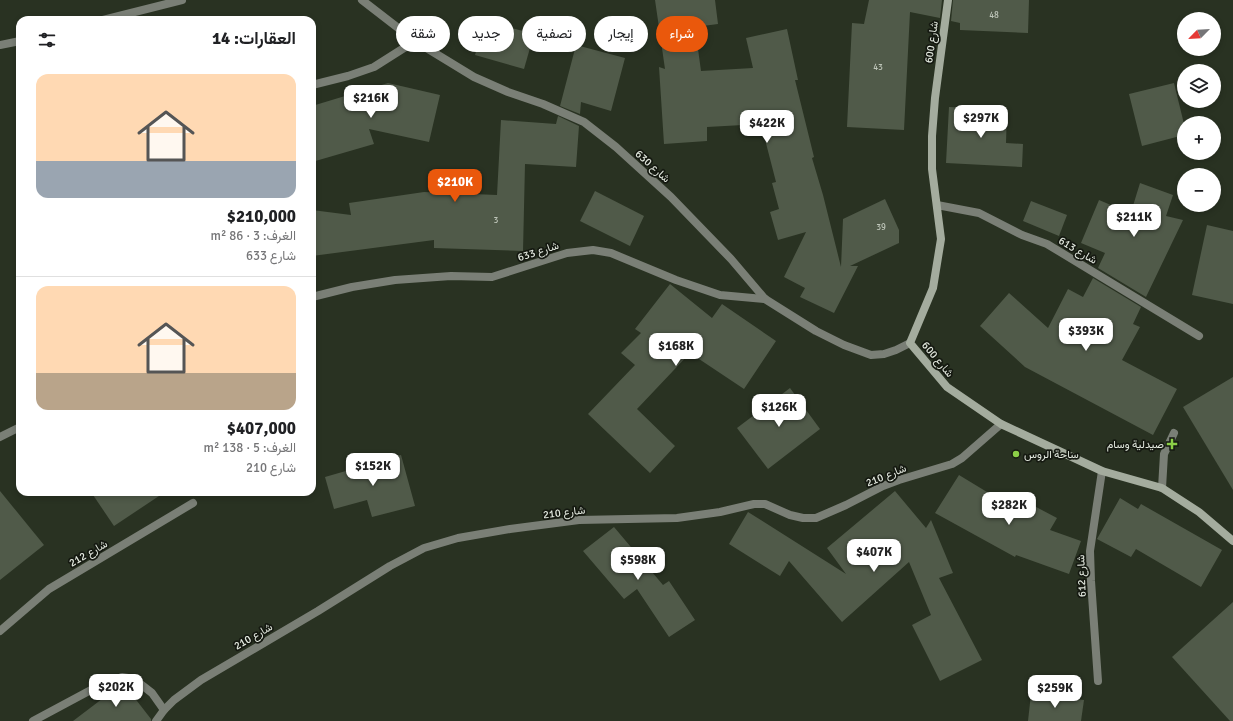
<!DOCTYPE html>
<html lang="ar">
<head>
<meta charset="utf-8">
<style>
	body { margin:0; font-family:Signika,Vazirmatn,sans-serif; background:#f6f6f6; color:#202124; direction:rtl; height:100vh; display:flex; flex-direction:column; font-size:15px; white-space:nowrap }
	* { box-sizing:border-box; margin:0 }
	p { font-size:13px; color:#757577 }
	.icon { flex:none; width:22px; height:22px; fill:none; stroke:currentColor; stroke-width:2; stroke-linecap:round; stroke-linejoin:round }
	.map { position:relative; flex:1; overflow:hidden; direction:ltr }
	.side { position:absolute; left:16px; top:16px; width:300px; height:480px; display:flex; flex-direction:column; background:#fff; border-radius:12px; box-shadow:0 2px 6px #0003; direction:rtl }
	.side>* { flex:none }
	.banner { position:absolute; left:328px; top:16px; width:380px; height:36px; direction:rtl; display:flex; gap:8px }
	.needle { width:26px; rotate:246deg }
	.fabs { position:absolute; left:1177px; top:12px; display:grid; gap:8px }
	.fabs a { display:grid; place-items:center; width:44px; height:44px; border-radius:50%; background:#fff; box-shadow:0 2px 6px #0003; font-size:20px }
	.price { position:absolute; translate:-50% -34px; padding:0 9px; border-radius:8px; background:#fff; color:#222; font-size:13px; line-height:26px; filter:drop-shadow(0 1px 2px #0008) }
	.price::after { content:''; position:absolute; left:50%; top:24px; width:12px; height:9px; margin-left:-6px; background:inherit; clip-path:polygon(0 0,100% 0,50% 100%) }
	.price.active { background:#ea580c; color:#fff }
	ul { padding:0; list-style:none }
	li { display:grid; align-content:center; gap:8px; height:212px; padding:0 20px }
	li+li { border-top:1px solid #e0e0e0 }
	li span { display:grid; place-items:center; height:124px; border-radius:12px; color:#555 }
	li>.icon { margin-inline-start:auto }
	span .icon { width:72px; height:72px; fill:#fffc; stroke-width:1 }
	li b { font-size:17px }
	h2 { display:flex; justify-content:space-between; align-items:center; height:48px; padding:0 20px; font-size:17px }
	.pill { padding:0 14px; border-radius:18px; background:#fff; box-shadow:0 2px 6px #0003; font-size:14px; line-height:36px }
	.pill.active { background:#ea580c; color:#fff }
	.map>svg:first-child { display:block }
	.building { fill:#505a49 }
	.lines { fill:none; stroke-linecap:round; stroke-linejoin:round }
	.street { stroke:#7a7f76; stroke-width:8 }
	.secondary { stroke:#a4ac9e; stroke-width:8 }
	.poi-dot { fill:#8bce47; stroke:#151911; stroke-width:1.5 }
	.labels { text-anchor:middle; stroke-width:3.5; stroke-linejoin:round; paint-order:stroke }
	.number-label { font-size:9px; fill:#bfc6ba }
	.street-label { font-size:11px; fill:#e4eae0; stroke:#151911 }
	.poi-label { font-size:11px; fill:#e4eae0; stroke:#151911; text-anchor:end }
</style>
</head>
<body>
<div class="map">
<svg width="1233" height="721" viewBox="0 0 1233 721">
	<rect width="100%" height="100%" fill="#293222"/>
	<g class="building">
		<polygon points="655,0 715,0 718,24 695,27 701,71 753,68 746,38 787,29 798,80 795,80 814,157 812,158 823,195 841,267 843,219 885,199 899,230 899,243 850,266 858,266 834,313 800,297 805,288 784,277 806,232 778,240 770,212 779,209 772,183 776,182 761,124 707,127 707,141 664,144 659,67 665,69"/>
		<polygon points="869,0 942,0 940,18 910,12 904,130 847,127 852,23 864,24"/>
		<polygon points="953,0 1029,0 1028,33 960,30 960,23 951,21"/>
		<polygon points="485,21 534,34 524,69 475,55"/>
		<polygon points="576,45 625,58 611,111 581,102 580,114 560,106"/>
		<polygon points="388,83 440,95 429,142 369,129 374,144 312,162 312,106"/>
		<polygon points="1174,83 1184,124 1184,135 1142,146 1129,94"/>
		<polygon points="949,107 1007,110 1006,143 1023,144 1022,167 946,163"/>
		<polygon points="558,116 579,126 576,167 525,164 523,251 434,248 434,240 312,256 312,210 351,215 349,203 424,192 497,195 501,120 556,124"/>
		<polygon points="1140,183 1173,195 1166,216 1183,220 1146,297 1098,268 1105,253 1081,243 1099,200 1125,211 1128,207 1132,209"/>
		<polygon points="595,191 644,216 630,246 580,221"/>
		<polygon points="1031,201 1067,215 1059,236 1023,221"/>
		<polygon points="1207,225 1233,231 1233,304 1192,295"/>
		<polygon points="1093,278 1141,307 1133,324 1140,327 1122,360 1177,389 1153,435 1025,367 980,326 1009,293 1048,328 1068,289 1083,297"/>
		<polygon points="670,284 712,318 722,304 776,341 744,389 690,353 637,409 675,446 650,473 588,414 635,365 621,353 641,333 635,329"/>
		<polygon points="1233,377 1233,490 1183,407"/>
		<polygon points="790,388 820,429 768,469 737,428"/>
		<polygon points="401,455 415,506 372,517 367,500 334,509 325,477"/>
		<polygon points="959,475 1015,509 1021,499 1057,518 1050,530 1081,541 1069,574 1016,555 1015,557 935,513"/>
		<polygon points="0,491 44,545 0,580"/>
		<polygon points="895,491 926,528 931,520 953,573 939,578 982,660 940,681 912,625 931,615 909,562 842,622 789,561 780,576 729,544 748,512 846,574 827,548"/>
		<polygon points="91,492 165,492 114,526"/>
		<polygon points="1120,498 1138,509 1141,504 1222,550 1201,587 1136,549 1131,557 1097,539"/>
		<polygon points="614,527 663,585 669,581 695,620 669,637 637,589 624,599 583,551"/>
		<polygon points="1233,602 1233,721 1230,721 1172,657"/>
		<polygon points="123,683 151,719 151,721 73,721"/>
		<polygon points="1031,694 1084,700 1081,721 1028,721"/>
	</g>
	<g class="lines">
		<g class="street">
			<polyline points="362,0 415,41 474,77 508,92 543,104 584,122 616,147 671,197 731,259 765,299 816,331 844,345 871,355 884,354 896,350 910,343"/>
			<polyline points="103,20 182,0"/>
			<polyline points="0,45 20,41"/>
			<polyline points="312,85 348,76 374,67 415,41"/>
			<polyline points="937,205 979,213 1022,235 1047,244 1199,336"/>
			<polyline points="312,297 352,287 395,280 451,276 492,277 567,253 593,250 611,253 676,280 720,295 765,299"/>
			<polyline points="0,437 20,427"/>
			<polyline points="1162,488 1164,454 1174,433"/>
			<polyline points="0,631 49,589 193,503"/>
			<polyline points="1098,681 1091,581 1090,551 1102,471"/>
			<polyline points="33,721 89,691 122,677 134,679 152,693 164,710"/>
			<polyline points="156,721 164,710 174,700 201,680 318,611 390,566 424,548 458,538 510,529 579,520 677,518 720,512 754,504 765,504 790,515 803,518 816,518 846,505 883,486 899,480 952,464 962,458 1001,424"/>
		</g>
		<polyline class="secondary" points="948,0 935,98 932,136 932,169 941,239 933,288 910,343 947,387 1001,424 1102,471 1162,488 1199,512 1233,541"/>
	</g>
	<g class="poi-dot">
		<path d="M1170 438h4v4h4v4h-4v4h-4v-4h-4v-4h4z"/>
		<circle cx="1016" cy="454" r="4"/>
	</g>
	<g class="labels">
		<g class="number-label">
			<text x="994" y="18">48</text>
			<text x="878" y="70">43</text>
			<text x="496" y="223">3</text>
			<text x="881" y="230">39</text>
		</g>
		<g class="street-label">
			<text transform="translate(931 42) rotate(-82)" y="4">شارع 600</text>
			<text transform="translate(653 166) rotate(42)" y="4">شارع 630</text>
			<text transform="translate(1078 250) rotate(31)" y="4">شارع 613</text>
			<text transform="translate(538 251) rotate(-18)" y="4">شارع 633</text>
			<text transform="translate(938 359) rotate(50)" y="4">شارع 600</text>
			<text transform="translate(886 475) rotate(-22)" y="4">شارع 210</text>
			<text transform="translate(564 512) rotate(-7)" y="4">شارع 210</text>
			<text transform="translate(88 553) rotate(-30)" y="4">شارع 212</text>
			<text transform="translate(1081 576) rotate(-92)" y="4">شارع 612</text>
			<text transform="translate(253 636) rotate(-30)" y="4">شارع 210</text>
		</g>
		<g class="poi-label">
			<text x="1164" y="448">صيدلية وسام</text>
			<text x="1024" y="458" text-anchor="start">ساحة الروس</text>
		</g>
	</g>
</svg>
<div class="fabs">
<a><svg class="needle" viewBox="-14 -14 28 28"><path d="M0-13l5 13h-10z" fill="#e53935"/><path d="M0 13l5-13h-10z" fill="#757577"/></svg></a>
<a><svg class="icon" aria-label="layers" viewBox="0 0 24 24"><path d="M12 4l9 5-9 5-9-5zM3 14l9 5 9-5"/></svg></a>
<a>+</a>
<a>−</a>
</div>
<b class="price" style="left:371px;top:119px">$216K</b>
<b class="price" style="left:981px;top:139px">$297K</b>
<b class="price" style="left:767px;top:144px">$422K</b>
<b class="price active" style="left:455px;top:203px">$210K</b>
<b class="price" style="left:1134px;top:238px">$211K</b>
<b class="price" style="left:1086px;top:352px">$393K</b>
<b class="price" style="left:676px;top:367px">$168K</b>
<b class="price" style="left:779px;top:428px">$126K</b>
<b class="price" style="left:373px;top:487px">$152K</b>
<b class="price" style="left:1009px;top:526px">$282K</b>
<b class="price" style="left:874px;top:573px">$407K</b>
<b class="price" style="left:638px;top:581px">$598K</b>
<b class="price" style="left:116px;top:708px">$202K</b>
<b class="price" style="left:1055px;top:709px">$259K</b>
<div class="banner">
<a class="pill active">شراء</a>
<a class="pill">إيجار</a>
<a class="pill">تصفية</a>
<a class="pill">جديد</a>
<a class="pill">شقة</a>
</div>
<section class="side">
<h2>العقارات: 14<svg class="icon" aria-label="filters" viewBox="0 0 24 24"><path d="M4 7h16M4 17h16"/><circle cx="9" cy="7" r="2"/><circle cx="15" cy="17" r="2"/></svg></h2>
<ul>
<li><span style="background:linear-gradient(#ffd9b3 70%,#9aa5b1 0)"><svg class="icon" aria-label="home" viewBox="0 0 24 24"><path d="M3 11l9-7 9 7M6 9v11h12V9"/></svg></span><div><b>$210,000</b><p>الغرف: 3 · 86 m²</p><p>شارع 633</p></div></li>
<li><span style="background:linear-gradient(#ffd9b3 70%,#b9a48a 0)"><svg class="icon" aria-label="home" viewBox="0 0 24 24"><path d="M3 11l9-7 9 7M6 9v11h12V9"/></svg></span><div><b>$407,000</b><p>الغرف: 5 · 138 m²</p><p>شارع 210</p></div></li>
</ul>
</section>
</div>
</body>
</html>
